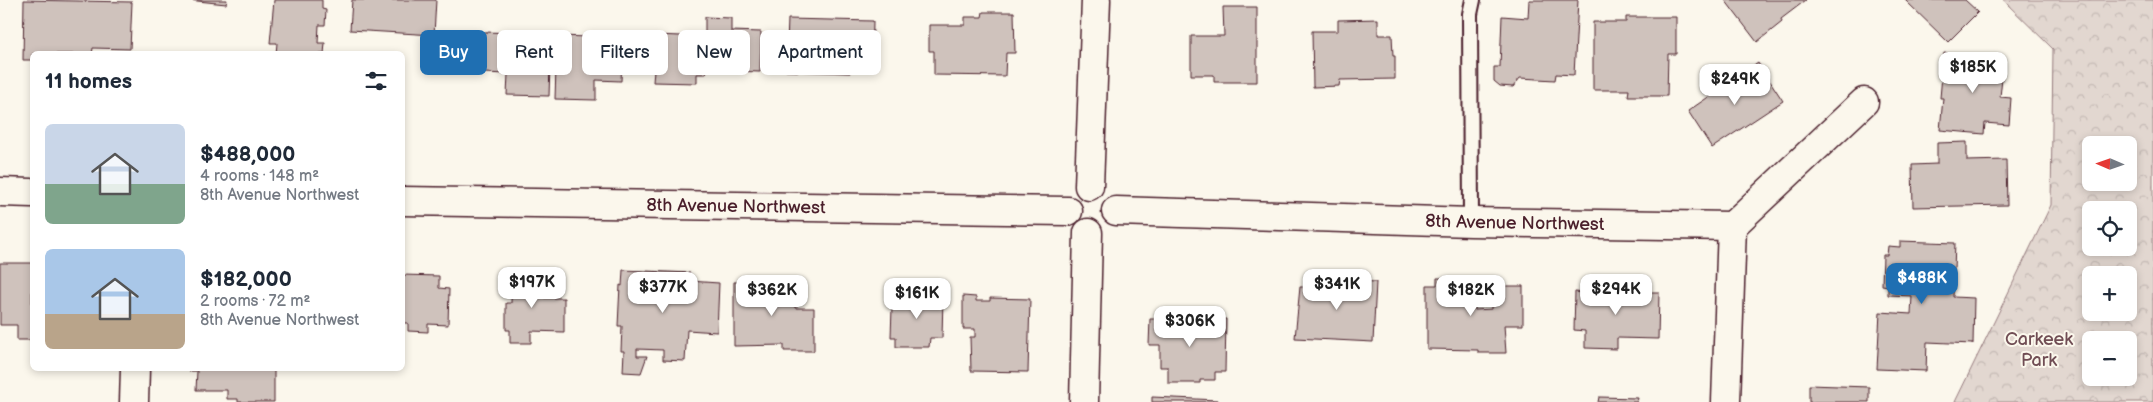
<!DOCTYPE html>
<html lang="en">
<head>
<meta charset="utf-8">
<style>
	body { margin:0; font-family:"Balsamiq Sans",sans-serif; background:#f2f2f3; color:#1f2937; height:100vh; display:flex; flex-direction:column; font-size:19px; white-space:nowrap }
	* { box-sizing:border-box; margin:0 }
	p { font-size:16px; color:#747a83 }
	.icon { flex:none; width:28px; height:28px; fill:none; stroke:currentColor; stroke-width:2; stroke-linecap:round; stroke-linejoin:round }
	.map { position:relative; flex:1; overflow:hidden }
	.drawer { position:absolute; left:30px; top:51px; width:375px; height:320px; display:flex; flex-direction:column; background:#fff; border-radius:8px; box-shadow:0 2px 8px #0003 }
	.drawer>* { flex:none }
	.top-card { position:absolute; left:420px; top:30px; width:475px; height:45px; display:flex; gap:10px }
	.needle { width:32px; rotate:272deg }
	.controls { position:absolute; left:2082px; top:136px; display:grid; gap:10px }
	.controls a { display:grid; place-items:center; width:55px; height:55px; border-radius:8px; background:#fff; box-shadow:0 2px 8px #0003; font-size:25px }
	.price { position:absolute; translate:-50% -42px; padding:0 11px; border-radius:10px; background:#fff; color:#222; font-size:16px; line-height:32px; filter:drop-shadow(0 1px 2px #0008) }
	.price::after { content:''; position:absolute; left:50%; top:30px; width:15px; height:11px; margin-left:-8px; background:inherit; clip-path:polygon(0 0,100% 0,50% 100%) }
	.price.on { background:#1f6fb2; color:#fff }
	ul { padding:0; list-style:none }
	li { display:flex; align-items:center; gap:15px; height:125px; padding:0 15px }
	li span { display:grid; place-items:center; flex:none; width:140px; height:100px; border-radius:8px; color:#555 }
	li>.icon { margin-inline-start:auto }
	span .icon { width:60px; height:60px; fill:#fffc; stroke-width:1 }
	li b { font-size:21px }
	h2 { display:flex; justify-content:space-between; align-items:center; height:60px; padding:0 15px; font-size:21px }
	.tag { padding:0 18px; border-radius:8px; background:#fff; box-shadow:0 2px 8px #0003; font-size:18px; line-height:45px }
	.tag.on { background:#1f6fb2; color:#fff }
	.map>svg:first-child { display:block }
	.forest { fill:url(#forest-crowns); stroke:#967b7e; fill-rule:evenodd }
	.building { fill:#cfc2bc; stroke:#4a1f2b }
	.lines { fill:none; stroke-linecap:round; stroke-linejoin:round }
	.lane-casing { stroke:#4a1f2b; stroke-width:18 }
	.street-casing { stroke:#4a1f2b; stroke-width:31 }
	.lane { stroke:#fbf7ec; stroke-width:14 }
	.street { stroke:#fbf7ec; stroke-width:28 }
	.labels { text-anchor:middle; stroke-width:4; stroke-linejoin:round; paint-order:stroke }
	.street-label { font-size:18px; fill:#4a1f2b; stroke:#fbf7ec }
	.park-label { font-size:18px; fill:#704d54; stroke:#fbf7ec }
</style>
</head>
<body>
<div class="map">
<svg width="2153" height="402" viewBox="0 0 2153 402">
	<defs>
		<pattern id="forest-crowns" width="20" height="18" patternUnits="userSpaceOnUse" patternTransform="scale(1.25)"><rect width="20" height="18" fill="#e2d7d0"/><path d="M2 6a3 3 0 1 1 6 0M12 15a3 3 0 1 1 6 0" fill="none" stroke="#c3b8b3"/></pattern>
	</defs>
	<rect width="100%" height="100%" fill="#fbf7ec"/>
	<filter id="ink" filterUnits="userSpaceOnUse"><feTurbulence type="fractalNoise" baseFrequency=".02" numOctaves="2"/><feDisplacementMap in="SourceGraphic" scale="10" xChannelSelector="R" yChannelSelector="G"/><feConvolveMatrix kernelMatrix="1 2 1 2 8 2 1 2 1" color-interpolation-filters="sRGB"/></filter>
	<g filter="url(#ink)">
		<path class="forest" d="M2003,0H2153V402H1955L2051,205L2053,49ZM2091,145H2129V182H2091ZM2091,210H2129V248H2091ZM2091,275H2129V312H2091ZM2091,340H2129V378H2091Z"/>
		<g class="building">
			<polygon points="24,0 132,2 130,49 93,48 92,54 32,54 32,60 23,60"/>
			<polygon points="188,0 227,0 226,4"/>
			<polygon points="274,0 322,0 322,9 326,10 325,25 319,25 318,43 325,43 324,54 276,54 277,43 270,43"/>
			<polygon points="352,0 436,0 434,35 350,30"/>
			<polygon points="1529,0 1578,0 1574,75 1556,74 1555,80 1520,78 1513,87 1500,86 1494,81 1494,67 1500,67 1502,16 1528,18"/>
			<polygon points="1725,0 1806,0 1781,19 1782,22 1757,42"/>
			<polygon points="1905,0 1965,0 1978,12 1948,42"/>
			<polygon points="1223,7 1257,7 1257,82 1214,82 1214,75 1191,75 1191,36 1224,36"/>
			<polygon points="983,12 1014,12 1015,53 1006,53 1005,76 934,75 934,51 929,51 929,25 965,25 965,17 982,17"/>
			<polygon points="705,17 731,18 731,31 761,32 760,72 707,70 706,74 697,74 697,83 653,82 654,70 649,70 650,62 654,62 655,35 705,37"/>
			<polygon points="1626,17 1676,17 1676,54 1668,54 1667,96 1628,96 1629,90 1593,90 1593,22 1626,22"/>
			<polygon points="788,19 873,21 872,69 850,69 850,73 786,71"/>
			<polygon points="1378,19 1378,35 1392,35 1393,56 1395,56 1395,79 1340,80 1339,86 1313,87 1312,31 1338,31 1338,20"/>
			<polygon points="484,32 551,34 549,96 507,95 508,74 483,73"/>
			<polygon points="557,36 623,38 621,81 596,80 596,100 555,99"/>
			<polygon points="1944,53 2004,58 2000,97 2011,98 2009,125 1985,123 1984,134 1940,130 1943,98 1940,98"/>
			<polygon points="1758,63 1783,101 1712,148 1688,111"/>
			<polygon points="1967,142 1967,161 2006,160 2007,205 1913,207 1912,165 1937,164 1937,143"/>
			<polygon points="1900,241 1955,243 1953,297 1974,298 1973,344 1927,342 1926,371 1877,369 1880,312 1911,314 1912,296 1888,295 1888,286 1882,285 1883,255 1887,255 1888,246 1900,247"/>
			<polygon points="0,263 32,263 32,340 17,340 17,325 0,325"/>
			<polygon points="512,270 536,270 536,287 544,287 544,298 564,298 564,332 531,331 531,343 510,343 510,330 506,330 506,303 511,303"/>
			<polygon points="623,270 690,273 689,281 719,283 717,332 687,330 685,361 663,360 663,350 637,349 637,356 647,356 641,373 623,372 624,351 621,351 622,326 618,326 620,285 622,286"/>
			<polygon points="402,275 439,276 439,288 449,289 448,325 428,324 428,332 408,331 408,323 402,323"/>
			<polygon points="1437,278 1463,278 1462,287 1475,287 1475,310 1491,309 1491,286 1523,286 1523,325 1504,325 1506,353 1478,353 1478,350 1427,349 1427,285 1437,285"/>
			<polygon points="1336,280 1376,282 1373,342 1295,338 1300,287 1317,287 1317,282 1336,283"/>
			<polygon points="734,282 794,282 795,308 814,308 814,351 784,351 784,345 734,346"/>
			<polygon points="1585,286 1623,287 1623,292 1659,292 1658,339 1617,338 1617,349 1585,348 1585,331 1574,330 1575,292 1585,293"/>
			<polygon points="910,291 926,291 926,297 943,297 942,338 930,338 929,347 896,347 896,337 891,337 892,308 896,308 896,295 910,296"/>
			<polygon points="963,296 976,297 976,301 990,301 990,298 1030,299 1028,372 971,371 970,337 975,337 975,329 963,329"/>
			<polygon points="1150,319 1226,319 1225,372 1215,372 1215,380 1200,380 1200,383 1168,383 1168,367 1160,367 1160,345 1149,345"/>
			<polygon points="189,369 274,369 274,402 238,402 238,399 227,399 227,390 196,390 197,371 189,371"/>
			<polygon points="1809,385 1869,387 1869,402 1809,402"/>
			<polygon points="1152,397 1218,400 1218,402 1152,402"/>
			<polygon points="1599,397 1638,398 1637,402 1598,402"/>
		</g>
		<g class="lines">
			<defs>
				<polyline id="lane" points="1471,222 1470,14 1473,0"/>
				<g id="street">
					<polyline points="1089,186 1096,0"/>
					<polyline points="0,192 32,193"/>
					<path id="s1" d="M402,201L1068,211"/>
					<path id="s2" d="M1116,211L1471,222L1732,226L1864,102"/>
					<polyline points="134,402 135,369"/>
					<polyline points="1084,402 1088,233"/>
					<polyline points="1726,402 1732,226"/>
				</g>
			</defs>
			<use href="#lane" class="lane-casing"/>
			<use href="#street" class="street-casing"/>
			<use href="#lane" class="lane"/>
			<use href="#street" class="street"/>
		</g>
	</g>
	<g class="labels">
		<g class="street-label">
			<text dy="6" stroke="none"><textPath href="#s1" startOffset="334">8th Avenue Northwest</textPath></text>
			<text dy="6" stroke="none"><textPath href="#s2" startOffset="399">8th Avenue Northwest</textPath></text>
		</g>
		<g class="park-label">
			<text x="2039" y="345">Carkeek<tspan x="2039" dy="21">Park</tspan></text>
		</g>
	</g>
</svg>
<div class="controls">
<a><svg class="needle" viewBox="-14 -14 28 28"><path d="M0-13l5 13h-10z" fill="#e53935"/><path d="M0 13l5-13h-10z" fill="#747a83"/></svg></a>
<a><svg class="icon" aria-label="locate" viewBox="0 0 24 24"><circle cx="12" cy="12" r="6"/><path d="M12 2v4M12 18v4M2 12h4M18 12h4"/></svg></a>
<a>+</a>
<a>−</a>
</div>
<b class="price" style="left:1973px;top:94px">$185K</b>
<b class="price" style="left:1735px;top:106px">$249K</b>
<b class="price on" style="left:1922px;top:305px">$488K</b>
<b class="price" style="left:532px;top:309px">$197K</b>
<b class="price" style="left:1337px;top:311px">$341K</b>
<b class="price" style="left:663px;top:314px">$377K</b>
<b class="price" style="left:1616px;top:316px">$294K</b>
<b class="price" style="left:772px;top:317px">$362K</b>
<b class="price" style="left:1471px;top:317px">$182K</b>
<b class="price" style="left:917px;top:320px">$161K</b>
<b class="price" style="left:1190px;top:348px">$306K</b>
<div class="top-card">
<a class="tag on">Buy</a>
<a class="tag">Rent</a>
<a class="tag">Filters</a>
<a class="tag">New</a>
<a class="tag">Apartment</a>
</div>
<section class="drawer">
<h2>11 homes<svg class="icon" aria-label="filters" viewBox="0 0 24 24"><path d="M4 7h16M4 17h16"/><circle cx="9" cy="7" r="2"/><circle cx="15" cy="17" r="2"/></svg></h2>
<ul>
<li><span style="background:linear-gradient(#c9d6e8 60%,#7fa58c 0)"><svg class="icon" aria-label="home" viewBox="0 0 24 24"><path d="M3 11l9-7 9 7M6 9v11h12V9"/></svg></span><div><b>$488,000</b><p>4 rooms · 148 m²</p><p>8th Avenue Northwest</p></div></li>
<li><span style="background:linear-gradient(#a9c7e8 65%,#b9a48a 0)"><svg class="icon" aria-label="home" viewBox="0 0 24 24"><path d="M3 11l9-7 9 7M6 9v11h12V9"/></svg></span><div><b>$182,000</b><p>2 rooms · 72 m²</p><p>8th Avenue Northwest</p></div></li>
</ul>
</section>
</div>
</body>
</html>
